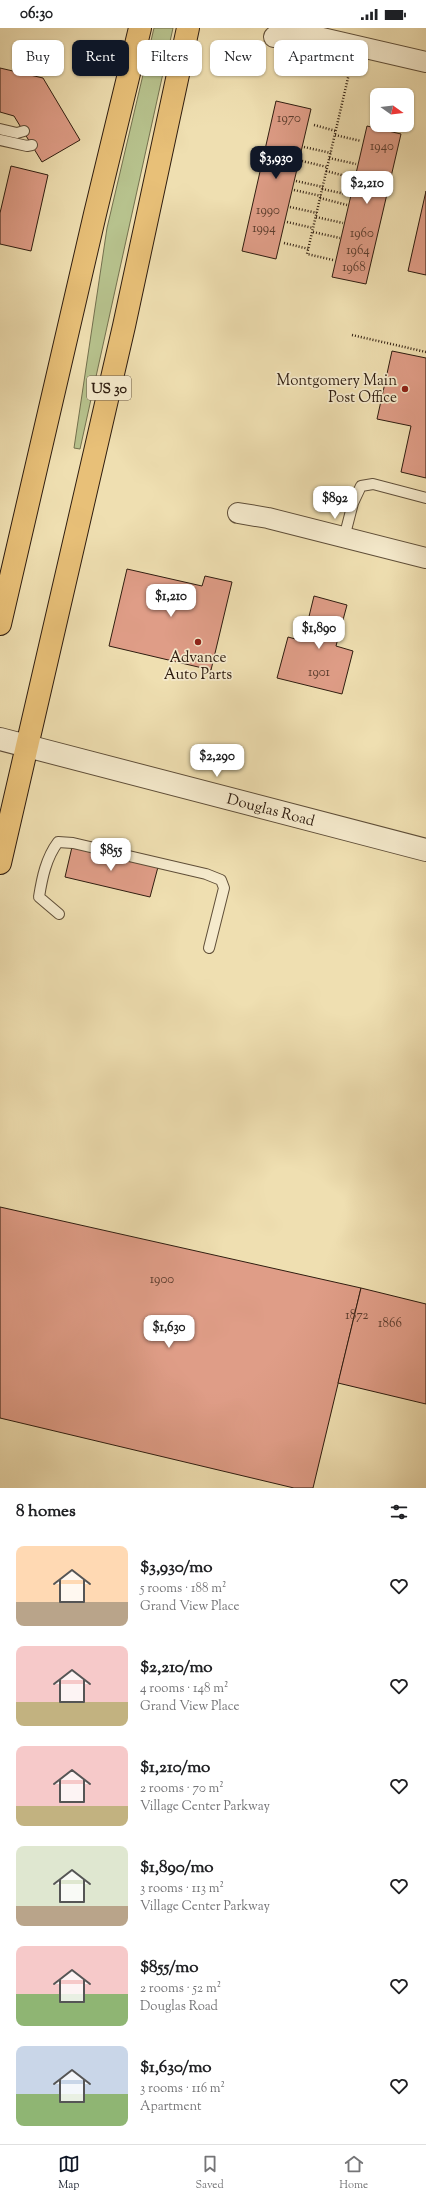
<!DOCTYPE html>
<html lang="en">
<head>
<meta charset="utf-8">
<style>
	body { margin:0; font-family:"Sorts Mill Goudy",serif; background:#f6f6f6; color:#202124; height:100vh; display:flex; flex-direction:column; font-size:15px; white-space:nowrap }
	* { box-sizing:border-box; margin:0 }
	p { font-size:13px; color:#757577 }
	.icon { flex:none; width:22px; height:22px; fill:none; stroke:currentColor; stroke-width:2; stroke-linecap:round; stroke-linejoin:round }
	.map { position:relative; height:1460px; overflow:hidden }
	.details { display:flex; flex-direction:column; background:#fff; flex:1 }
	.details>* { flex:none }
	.top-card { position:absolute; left:12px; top:12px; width:402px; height:36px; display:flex; gap:8px }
	.needle { width:26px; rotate:104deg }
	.buttons { position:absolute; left:370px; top:60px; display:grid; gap:8px }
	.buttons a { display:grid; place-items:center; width:44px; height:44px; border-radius:8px; background:#fff; box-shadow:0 1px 3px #0004; font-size:20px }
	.price { position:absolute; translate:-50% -34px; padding:0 9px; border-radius:8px; background:#fff; color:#222; font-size:13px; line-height:26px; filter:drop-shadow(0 1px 2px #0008) }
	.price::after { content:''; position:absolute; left:50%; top:24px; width:12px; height:9px; margin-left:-6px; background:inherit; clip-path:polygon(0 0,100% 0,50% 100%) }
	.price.current { background:#111827; color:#fff }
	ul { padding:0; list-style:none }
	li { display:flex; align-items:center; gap:12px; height:100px; padding:0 16px }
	li span { display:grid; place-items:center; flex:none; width:112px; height:80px; border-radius:8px; color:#555 }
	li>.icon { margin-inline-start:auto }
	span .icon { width:48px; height:48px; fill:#fffc; stroke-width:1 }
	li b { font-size:17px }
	h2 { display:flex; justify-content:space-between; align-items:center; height:48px; padding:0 16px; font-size:17px }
	.pill { padding:0 14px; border-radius:8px; background:#fff; box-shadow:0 1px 3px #0004; font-size:14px; line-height:36px }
	.pill.current { background:#111827; color:#fff }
	.status { display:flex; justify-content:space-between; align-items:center; height:28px; padding:0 20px; background:#fff; direction:ltr }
	.status svg { height:11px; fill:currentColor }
	.menu { display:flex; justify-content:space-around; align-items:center; height:56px; border-top:1px solid #e0e0e0; background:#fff; font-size:11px; color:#757577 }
	.menu a { display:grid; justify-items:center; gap:2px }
	.menu .current { color:#111827 }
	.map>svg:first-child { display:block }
	.green { fill:#b7c28d; stroke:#73704e }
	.building { fill:#df9d87; stroke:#2f1d10 }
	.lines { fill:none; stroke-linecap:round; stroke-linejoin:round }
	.service-casing { stroke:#5f4e38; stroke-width:12 }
	.minor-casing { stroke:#5f4e38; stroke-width:22 }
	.tertiary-casing { stroke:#5f4e38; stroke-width:24 }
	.primary-casing { stroke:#2f1d10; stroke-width:24 }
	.path { stroke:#2f1d10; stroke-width:2.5; stroke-dasharray:1 2; stroke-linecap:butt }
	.service { stroke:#f5eacc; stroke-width:10 }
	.minor { stroke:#f5eacc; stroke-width:20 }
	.tertiary { stroke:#f5eacc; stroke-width:22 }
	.primary { stroke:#e8c078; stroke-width:22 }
	.poi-dot { fill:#8f2418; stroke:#f5eacc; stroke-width:1.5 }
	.labels { text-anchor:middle; stroke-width:3.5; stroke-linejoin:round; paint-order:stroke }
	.number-label { font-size:13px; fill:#5b3d2e }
	.shield { fill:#f5eacc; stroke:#6a5a48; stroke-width:1 }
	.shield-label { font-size:14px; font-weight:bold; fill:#2f1d10 }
	.poi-label { font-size:15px; fill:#2f1d10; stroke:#f5eacc; text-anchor:end }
	.street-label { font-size:15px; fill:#2f1d10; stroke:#f5eacc }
</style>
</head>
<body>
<div class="status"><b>06:30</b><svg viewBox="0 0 49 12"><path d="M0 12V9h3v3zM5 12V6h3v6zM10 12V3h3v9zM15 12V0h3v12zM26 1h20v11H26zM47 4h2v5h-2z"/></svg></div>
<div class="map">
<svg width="426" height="1460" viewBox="0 0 426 1460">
	<rect width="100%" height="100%" fill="#efdfb1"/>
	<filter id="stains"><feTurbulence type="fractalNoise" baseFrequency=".005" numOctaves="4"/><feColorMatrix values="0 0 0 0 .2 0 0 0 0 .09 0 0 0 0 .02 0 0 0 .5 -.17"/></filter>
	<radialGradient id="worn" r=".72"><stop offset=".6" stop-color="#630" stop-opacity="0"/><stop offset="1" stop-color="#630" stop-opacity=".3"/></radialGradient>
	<polygon class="green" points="154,0 173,0 80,421 74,420 107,200"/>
	<g class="building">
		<polygon points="0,40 43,50 80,112 42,134 14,88 0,84"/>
		<polygon points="276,73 311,81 276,231 242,223"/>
		<polygon points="367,98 401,106 366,256 332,249"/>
		<polygon points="11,138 48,147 31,223 0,216 0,185"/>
		<polygon points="426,163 426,247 408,243"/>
		<polygon points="392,323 426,330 426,450 401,444 411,398 377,391"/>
		<polygon points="127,541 202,558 205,548 232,554 211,642 109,618"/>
		<polygon points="314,568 347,577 336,618 353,623 342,666 277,650 288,609 303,613"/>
		<polygon points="72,819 158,839 150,869 65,849"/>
		<polygon points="0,1179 361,1260 313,1460 294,1460 0,1390"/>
		<polygon points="361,1260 426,1276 426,1376 338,1355"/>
	</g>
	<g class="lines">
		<defs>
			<g id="service">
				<polyline points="0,101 17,105 24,103"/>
				<polyline points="0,112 27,118 32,117"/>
				<polyline points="344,510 353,475 361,458 373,456 426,470"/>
				<path d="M59,886L39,869C42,850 46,830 58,814L73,815L206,846L221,852L224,860L209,920"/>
			</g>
			<g id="minor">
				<polyline points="274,9 280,4 292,3 426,34"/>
				<polyline points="238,485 268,490 426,530"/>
			</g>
			<g id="tertiary">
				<path id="s1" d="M0,711L426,822"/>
			</g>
			<g id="primary">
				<polyline points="0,596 95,186 140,0"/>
				<polyline points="0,835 124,298 188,0"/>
			</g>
		</defs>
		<use href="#service" class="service-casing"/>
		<use href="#minor" class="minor-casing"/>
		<use href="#tertiary" class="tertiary-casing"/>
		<use href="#primary" class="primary-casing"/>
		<g class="path">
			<polyline points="314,97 336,103"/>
			<polyline points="335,107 361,113"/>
			<polyline points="304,119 331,125"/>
			<polyline points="329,130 356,136"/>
			<polyline points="302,133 327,139"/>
			<polyline points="326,143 353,150"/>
			<polyline points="296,153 323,159"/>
			<polyline points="322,161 350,167"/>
			<polyline points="294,162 321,168"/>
			<polyline points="320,170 347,177"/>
			<polyline points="290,179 317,185"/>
			<polyline points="316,189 343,195"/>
			<polyline points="287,194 313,200"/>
			<polyline points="313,204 340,210"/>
			<polyline points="284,215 309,221"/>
			<polyline points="333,232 307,226 351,37"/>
			<polyline points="352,307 426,324"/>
			<polyline points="197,725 206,727"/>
		</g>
		<use href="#service" class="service"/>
		<use href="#minor" class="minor"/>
		<use href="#tertiary" class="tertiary"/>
		<use href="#primary" class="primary"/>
	</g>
	<g class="poi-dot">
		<circle cx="405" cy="361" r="4"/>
		<circle cx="198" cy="614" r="4"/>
	</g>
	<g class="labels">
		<g class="number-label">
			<text x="289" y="94">1970</text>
			<text x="382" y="122">1940</text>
			<text x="268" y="186">1990</text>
			<text x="264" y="204">1994</text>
			<text x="362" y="209">1960</text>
			<text x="358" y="226">1964</text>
			<text x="354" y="243">1968</text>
			<text x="319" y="648">1901</text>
			<text x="162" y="1255">1900</text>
			<text x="357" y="1291">1872</text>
			<text x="390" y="1299">1866</text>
		</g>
		<rect class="shield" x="87" y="348" width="44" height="24" rx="3"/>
		<g class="shield-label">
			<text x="109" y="365">US 30</text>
		</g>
		<g class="poi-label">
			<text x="397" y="357">Montgomery Main<tspan x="397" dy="17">Post Office</tspan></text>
			<text x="198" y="634" text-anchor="middle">Advance<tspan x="198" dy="17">Auto Parts</tspan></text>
		</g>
		<g class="street-label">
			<text dy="5" stroke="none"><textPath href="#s1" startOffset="280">Douglas Road</textPath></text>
		</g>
	</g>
	<rect width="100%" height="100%" filter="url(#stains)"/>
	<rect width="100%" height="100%" fill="url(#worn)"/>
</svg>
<div class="buttons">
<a><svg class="needle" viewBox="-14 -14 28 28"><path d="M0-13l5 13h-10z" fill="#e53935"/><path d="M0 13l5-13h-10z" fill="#757577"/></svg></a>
</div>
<b class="price current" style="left:276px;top:152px">$3,930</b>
<b class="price" style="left:367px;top:177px">$2,210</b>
<b class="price" style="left:335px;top:492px">$892</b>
<b class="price" style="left:171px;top:590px">$1,210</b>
<b class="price" style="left:319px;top:622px">$1,890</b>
<b class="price" style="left:217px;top:750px">$2,290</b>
<b class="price" style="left:111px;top:844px">$855</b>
<b class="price" style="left:169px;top:1321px">$1,630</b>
<div class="top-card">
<a class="pill">Buy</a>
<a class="pill current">Rent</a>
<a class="pill">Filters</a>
<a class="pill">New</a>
<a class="pill">Apartment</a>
</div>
</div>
<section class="details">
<h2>8 homes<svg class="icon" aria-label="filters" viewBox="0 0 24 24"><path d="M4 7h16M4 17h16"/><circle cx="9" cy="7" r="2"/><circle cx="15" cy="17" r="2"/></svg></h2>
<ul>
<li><span style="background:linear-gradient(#ffd9b3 70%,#b9a48a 0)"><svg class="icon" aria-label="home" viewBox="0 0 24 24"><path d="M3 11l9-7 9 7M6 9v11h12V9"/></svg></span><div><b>$3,930/mo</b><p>5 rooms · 188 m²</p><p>Grand View Place</p></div><svg class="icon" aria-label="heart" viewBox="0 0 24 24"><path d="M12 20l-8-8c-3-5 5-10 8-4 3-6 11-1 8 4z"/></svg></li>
<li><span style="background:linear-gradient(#f6c9c9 70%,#c2b280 0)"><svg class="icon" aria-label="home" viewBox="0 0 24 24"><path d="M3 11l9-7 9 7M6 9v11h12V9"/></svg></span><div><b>$2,210/mo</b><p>4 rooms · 148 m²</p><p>Grand View Place</p></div><svg class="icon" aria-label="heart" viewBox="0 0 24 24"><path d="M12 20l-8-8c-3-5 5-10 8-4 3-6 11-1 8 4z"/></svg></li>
<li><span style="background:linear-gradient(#f6c9c9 75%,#c2b280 0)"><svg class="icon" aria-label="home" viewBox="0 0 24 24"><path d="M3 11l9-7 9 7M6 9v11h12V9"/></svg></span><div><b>$1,210/mo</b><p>2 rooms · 70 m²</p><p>Village Center Parkway</p></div><svg class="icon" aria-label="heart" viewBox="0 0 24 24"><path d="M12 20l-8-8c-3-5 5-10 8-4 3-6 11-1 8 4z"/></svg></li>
<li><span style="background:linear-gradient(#dfe7d0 75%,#b9a48a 0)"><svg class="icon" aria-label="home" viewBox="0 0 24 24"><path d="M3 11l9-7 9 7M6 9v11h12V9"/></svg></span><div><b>$1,890/mo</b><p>3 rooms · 113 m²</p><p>Village Center Parkway</p></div><svg class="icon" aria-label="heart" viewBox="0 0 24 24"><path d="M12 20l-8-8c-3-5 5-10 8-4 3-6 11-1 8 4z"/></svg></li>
<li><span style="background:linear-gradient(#f6c9c9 60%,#8fb573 0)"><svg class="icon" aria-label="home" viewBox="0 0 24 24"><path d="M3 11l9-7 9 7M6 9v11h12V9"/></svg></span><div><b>$855/mo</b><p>2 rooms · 52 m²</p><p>Douglas Road</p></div><svg class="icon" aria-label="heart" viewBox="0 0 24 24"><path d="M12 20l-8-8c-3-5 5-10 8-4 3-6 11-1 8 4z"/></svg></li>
<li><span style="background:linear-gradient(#c9d6e8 60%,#8fb573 0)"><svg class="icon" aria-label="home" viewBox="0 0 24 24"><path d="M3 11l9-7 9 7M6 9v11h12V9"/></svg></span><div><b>$1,630/mo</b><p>3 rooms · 116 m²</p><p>Apartment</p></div><svg class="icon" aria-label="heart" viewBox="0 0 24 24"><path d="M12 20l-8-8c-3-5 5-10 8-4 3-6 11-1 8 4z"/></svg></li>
</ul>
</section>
<nav class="menu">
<a class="current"><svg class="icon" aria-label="map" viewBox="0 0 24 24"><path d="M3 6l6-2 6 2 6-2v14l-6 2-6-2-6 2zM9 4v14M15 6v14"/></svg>Map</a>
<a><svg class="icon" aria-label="saved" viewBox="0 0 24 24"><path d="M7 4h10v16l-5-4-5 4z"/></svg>Saved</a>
<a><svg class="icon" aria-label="home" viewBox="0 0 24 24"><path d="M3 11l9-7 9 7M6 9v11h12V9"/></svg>Home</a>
</nav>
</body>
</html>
